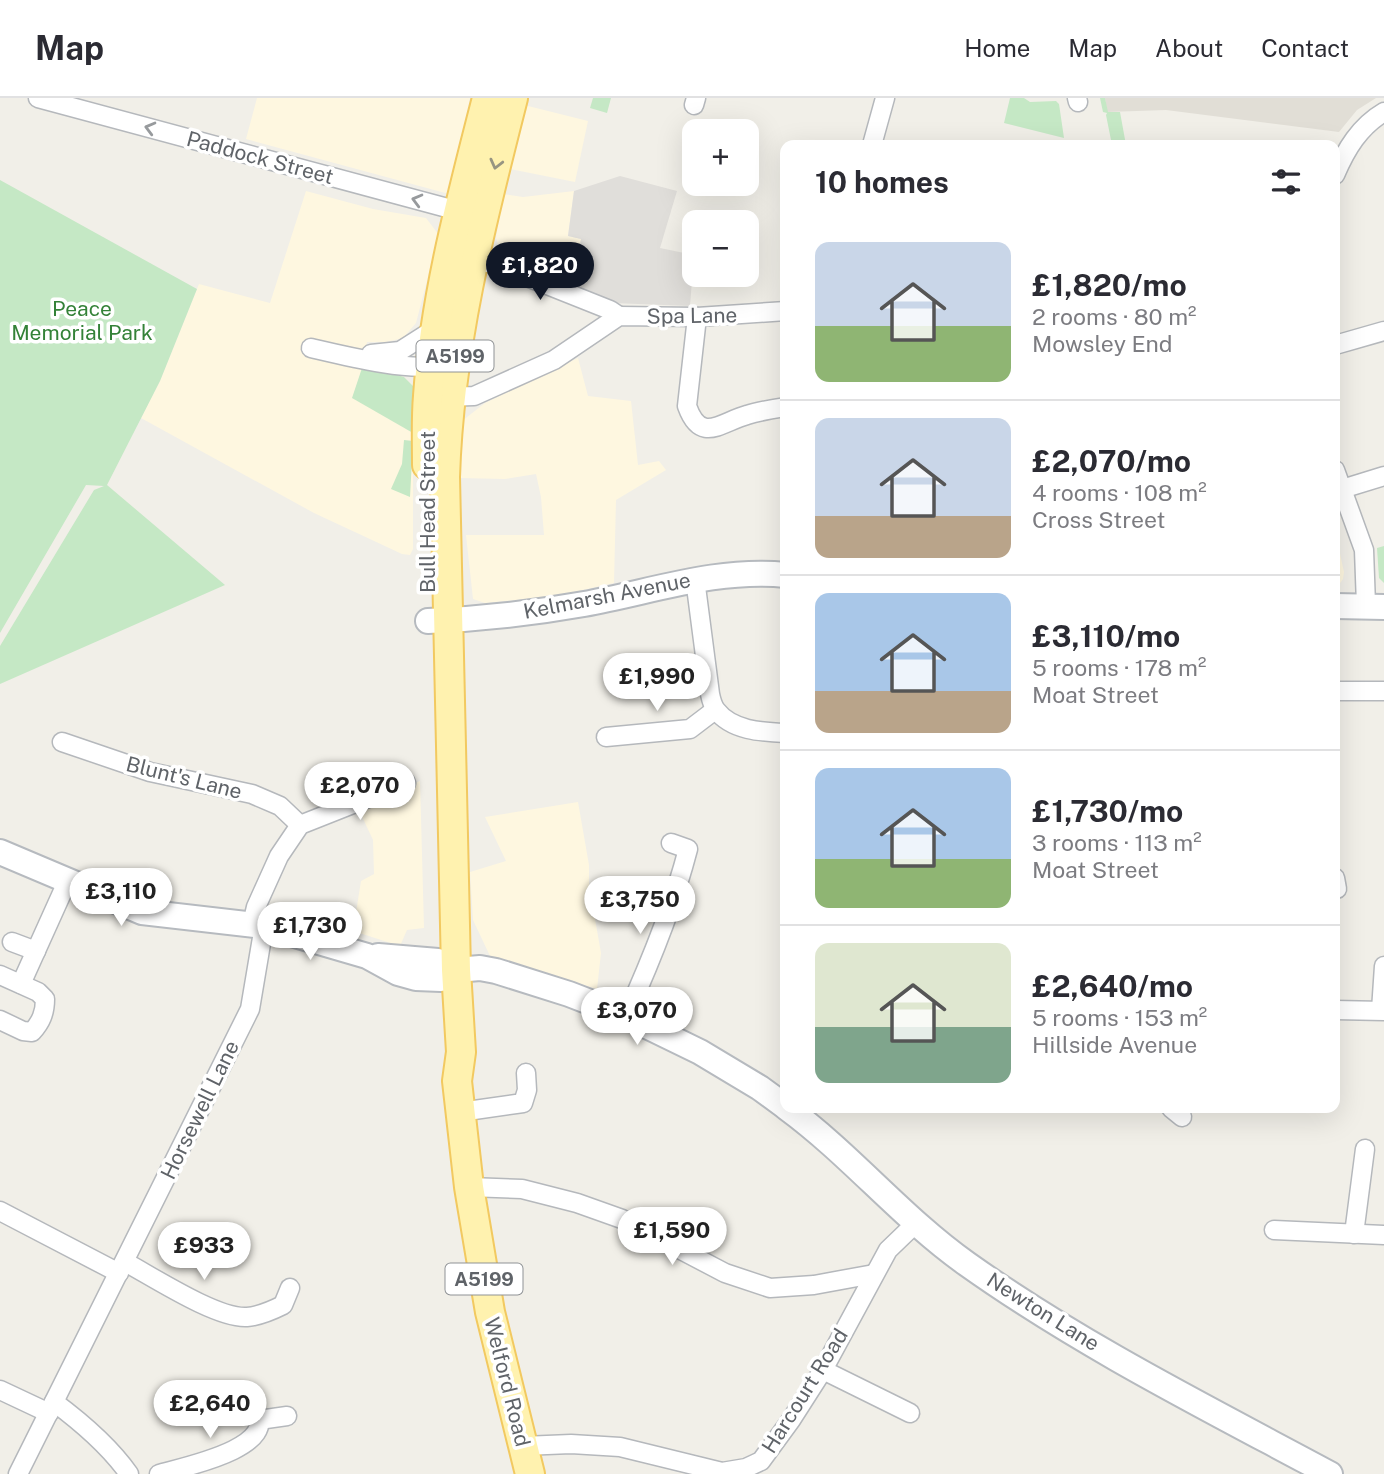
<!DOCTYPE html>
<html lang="en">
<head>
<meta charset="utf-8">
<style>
	body { margin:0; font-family:"Public Sans",sans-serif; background:#f7f7f7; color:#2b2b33; height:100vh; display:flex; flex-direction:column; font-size:26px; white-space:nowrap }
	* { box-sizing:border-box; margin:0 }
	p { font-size:23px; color:#7c7c81 }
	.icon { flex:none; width:38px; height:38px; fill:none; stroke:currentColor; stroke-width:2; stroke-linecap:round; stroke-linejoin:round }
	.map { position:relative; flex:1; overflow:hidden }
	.drawer { position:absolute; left:780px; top:42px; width:560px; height:973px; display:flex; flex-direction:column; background:#fff; border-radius:14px; box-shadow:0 7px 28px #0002 }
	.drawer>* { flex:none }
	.controls { position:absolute; left:682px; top:21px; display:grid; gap:14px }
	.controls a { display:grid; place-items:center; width:77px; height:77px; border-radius:14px; background:#fff; box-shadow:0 7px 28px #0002; font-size:35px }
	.price { position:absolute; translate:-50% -60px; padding:0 16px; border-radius:24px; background:#fff; color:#222; font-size:23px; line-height:46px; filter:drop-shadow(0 2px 4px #0008) }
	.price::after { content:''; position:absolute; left:50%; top:42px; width:21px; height:16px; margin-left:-10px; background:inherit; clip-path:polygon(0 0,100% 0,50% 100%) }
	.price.selected { background:#111827; color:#fff }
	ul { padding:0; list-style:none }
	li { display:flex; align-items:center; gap:21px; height:175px; padding:0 35px }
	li+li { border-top:2px solid #e1e1e2 }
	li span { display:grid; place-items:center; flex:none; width:196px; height:140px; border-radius:14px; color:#555 }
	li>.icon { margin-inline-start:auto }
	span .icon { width:84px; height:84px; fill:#fffc; stroke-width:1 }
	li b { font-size:30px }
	h2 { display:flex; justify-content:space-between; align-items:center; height:84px; padding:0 35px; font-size:30px }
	header { display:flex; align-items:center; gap:42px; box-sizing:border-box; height:98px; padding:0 35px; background:#fff; border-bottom:2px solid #e1e1e2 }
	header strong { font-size:33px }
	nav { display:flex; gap:38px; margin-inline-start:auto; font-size:24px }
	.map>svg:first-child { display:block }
	.commercial { fill:#fef7e0 }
	.industrial { fill:#e0deda }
	.education { fill:#e1ded6 }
	.green { fill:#c5e8c5 }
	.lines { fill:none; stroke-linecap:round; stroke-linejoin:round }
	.street-casing { stroke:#b5b8bc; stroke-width:21 }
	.secondary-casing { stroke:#b6babf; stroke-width:28 }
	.primary-casing { stroke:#f2c960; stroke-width:32 }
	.street { stroke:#fff; stroke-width:18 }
	.secondary { stroke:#fff; stroke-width:24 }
	.primary { stroke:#fff2af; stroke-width:28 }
	.oneway { stroke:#979a9d }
	.oneway2 { stroke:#979581 }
	.labels { text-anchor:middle; stroke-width:7; stroke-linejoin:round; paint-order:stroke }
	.shield { fill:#fff; stroke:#8f9295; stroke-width:2 }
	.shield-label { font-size:19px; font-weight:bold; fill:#5f6368 }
	.street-label { font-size:21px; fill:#5f6368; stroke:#fff }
	.park-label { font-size:21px; fill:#348238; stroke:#fff }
</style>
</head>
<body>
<header>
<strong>Map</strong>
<nav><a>Home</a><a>Map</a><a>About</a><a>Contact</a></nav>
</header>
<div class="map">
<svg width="1384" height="1376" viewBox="0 0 1384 1376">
	<rect width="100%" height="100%" fill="#f1efe8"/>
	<g class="commercial">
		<polygon points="257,0 470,0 449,96 246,41"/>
		<polygon points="524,7 588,23 575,84 510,71"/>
		<polygon points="306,93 373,111 426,120 439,137 416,225 403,240 386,244 367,244 363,266 404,279 413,288 413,451 410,457 402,456 314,415 141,320 160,283 199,186 270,205"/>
		<polygon points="574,93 568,138 581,141 573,186 513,162 499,150 496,140 503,96 523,99"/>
		<polygon points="578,260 588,298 631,303 638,367 659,363 666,372 616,402 614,485 556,498 485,505 473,501 466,437 544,437 541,399 536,376 505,381 459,380 457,364 462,323 485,305"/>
		<polygon points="1335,433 1344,474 1343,481 1335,492"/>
		<polygon points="420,683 424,830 407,832 400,848 353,833 361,783 374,776 373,742 358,710"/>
		<polygon points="578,704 589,767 589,787 601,855 597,891 490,858 473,822 470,774 506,763 485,719"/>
	</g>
	<polygon class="industrial" points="620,78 677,93 660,150 694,157 690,208 612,205 573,186 581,141 568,138 574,93"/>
	<polygon class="education" points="1105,0 1376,0 1357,12 1339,34 1166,12 1107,14"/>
	<g class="green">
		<polygon points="593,0 611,0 607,15 590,10"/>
		<polygon points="1010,0 1024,0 1030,4 1056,3 1059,6 1064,40 1004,25"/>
		<polygon points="1100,0 1105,0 1108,14 1120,14 1126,47 1112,47 1106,17 1107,15 1103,14"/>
		<polygon points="0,82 197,191 160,283 107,387 225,487 0,586 0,548 94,392 104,388 86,387 0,535"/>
		<polygon points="363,267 404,279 413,288 413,335 352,300"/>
		<polygon points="404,342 413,343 410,399 391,391 402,366"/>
		<polygon points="1384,448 1384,485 1379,480 1377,450"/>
	</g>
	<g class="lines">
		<defs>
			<g id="street">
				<polyline points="38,0 466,115"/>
				<polyline points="1077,0 1078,4"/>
				<polyline points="694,7 696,0"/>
				<polyline points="872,47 885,0"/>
				<path d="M1335,77C1346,51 1360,28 1384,14"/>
				<polyline points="466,160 497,167 610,212 619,218"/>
				<path d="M697,219L687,308C701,347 721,324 747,317C759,313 773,311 786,309"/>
				<polyline points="1335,247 1384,233"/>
				<path d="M311,250C337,256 416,276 439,266"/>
				<polyline points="371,256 400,253 436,230"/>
				<polyline points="443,299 474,298 554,262 619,218 697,219 786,213"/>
				<polyline points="1335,372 1364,452 1366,507"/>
				<polyline points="1342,391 1384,378"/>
				<path d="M695,481L710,596C711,601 713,608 716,612C732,633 762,634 786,635"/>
				<polyline points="1335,593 1384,593"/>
				<polyline points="606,639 690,631 715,612"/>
				<polyline points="62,644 150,674 252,696 280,708 300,727"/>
				<polyline points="1335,780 1337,791"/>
				<polyline points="252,826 256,809 279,758 300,727 406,685"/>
				<polyline points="12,844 36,853"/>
				<path d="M0,877L38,894L45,901C45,915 41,924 32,934L23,933L0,922"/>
				<polyline points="21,886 67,784"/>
				<polyline points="1335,912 1384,913"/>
				<polyline points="1381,912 1384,868"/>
				<path d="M626,918C651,863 673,809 688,751L671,745"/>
				<polyline points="1171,1010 1182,1019"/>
				<polyline points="460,1014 523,1005 527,992 526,975"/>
				<polyline points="469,1089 522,1091 577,1105 622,1121 725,1175 770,1190 814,1187 874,1176"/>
				<polyline points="0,1113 119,1175"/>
				<polyline points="1274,1132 1384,1137"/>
				<polyline points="1354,1136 1365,1051"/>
				<path d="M125,1164C153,1179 217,1221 247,1219C260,1218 271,1213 283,1207L290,1190"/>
				<polyline points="823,1272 910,1315"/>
				<polyline points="0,1292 49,1315"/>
				<path d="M54,1304C81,1324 110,1349 129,1376"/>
				<polyline points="259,1322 287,1318"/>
				<polyline points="523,1348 571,1346 620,1349 722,1374 746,1370 761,1363 791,1322 823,1272 888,1152 915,1126"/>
				<polyline points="18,1376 250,911 264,828"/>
				<path d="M159,1376C179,1370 281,1350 255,1313C250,1306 235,1301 227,1297"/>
			</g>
			<g id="secondary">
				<polyline points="1335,508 1384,509"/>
				<path d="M428,523C480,521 533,515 584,506C651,494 716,470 786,477"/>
				<polyline points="0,754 142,814 264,828 367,858 398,875 416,880 441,881 456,872 480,870 496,873 569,896 626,918 700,954 760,990 786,1009"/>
				<polyline points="378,858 438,863 456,872"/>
				<path d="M787,1010C851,1057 902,1120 967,1166C1081,1247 1207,1310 1330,1376"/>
			</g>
			<g id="primary">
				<path d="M513,0C481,125 449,249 445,379L456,872L461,954L457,983L469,1089L490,1214L530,1376"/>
				<path d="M427,367C427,344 426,321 428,298C435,197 462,98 487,0"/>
			</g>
		</defs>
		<use href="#street" class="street-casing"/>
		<use href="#secondary" class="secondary-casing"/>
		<use href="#primary" class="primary-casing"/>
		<use href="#street" class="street"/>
		<use href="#secondary" class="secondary"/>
		<use href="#primary" class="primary"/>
	</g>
	<defs><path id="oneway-chevron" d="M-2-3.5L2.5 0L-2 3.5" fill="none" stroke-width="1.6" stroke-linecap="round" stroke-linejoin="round" transform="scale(1.75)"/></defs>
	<g class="oneway">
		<use href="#oneway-chevron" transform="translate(150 30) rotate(-165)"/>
		<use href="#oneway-chevron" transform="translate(417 102) rotate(-165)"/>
	</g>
	<use class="oneway2" href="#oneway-chevron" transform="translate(496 66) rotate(104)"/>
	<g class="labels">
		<g class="shield">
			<rect x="416.5" y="242.5" width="77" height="31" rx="5"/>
			<rect x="445.5" y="1165.5" width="77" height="31" rx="5"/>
		</g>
		<g class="shield-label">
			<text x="455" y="265">A5199</text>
			<text x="484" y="1188">A5199</text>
		</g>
		<g class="street-label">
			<text transform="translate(260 60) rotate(15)" y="7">Paddock Street</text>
			<text transform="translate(692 218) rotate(-1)" y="7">Spa Lane</text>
			<text transform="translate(428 414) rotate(-90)" y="7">Bull Head Street</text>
			<text transform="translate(607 498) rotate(-11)" y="7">Kelmarsh Avenue</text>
			<text transform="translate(184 680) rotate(14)" y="7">Blunt's Lane</text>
			<text transform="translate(200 1012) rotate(-64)" y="7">Horsewell Lane</text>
			<text transform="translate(1043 1214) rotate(32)" y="7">Newton Lane</text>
			<text transform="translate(507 1284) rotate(76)" y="7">Welford Road</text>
			<text transform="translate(805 1293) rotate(-58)" y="7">Harcourt Road</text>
		</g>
		<g class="park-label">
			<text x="82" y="218">Peace<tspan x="82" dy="24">Memorial Park</tspan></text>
		</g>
	</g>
</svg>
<div class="controls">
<a>+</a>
<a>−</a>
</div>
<b class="price selected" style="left:540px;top:204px">£1,820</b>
<b class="price" style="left:657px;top:615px">£1,990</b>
<b class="price" style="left:360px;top:724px">£2,070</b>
<b class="price" style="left:121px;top:830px">£3,110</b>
<b class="price" style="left:640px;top:838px">£3,750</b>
<b class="price" style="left:310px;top:864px">£1,730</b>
<b class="price" style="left:637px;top:949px">£3,070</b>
<b class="price" style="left:672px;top:1169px">£1,590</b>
<b class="price" style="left:204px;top:1184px">£933</b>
<b class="price" style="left:210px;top:1342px">£2,640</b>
<section class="drawer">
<h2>10 homes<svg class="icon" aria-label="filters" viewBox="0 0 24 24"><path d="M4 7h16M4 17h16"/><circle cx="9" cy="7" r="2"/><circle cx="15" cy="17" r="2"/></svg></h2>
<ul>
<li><span style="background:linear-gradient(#c9d6e8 60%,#8fb573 0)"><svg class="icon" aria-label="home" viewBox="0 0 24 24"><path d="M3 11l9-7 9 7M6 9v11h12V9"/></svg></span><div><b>£1,820/mo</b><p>2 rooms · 80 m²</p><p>Mowsley End</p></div></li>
<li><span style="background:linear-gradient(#c9d6e8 70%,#b9a48a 0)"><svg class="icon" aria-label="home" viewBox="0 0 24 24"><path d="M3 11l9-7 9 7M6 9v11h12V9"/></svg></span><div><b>£2,070/mo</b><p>4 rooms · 108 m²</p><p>Cross Street</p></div></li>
<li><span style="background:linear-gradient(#a9c7e8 70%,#b9a48a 0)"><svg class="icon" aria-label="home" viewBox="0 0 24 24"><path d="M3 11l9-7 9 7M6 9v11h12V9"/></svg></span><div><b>£3,110/mo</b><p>5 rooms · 178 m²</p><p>Moat Street</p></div></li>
<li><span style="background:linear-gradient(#a9c7e8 65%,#8fb573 0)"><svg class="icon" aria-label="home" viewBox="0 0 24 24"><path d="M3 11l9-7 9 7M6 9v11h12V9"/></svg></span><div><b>£1,730/mo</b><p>3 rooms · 113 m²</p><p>Moat Street</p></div></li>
<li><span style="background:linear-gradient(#dfe7d0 60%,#7fa58c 0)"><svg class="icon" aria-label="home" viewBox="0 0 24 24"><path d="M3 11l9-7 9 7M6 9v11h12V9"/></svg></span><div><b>£2,640/mo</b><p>5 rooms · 153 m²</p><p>Hillside Avenue</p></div></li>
</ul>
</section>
</div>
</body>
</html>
